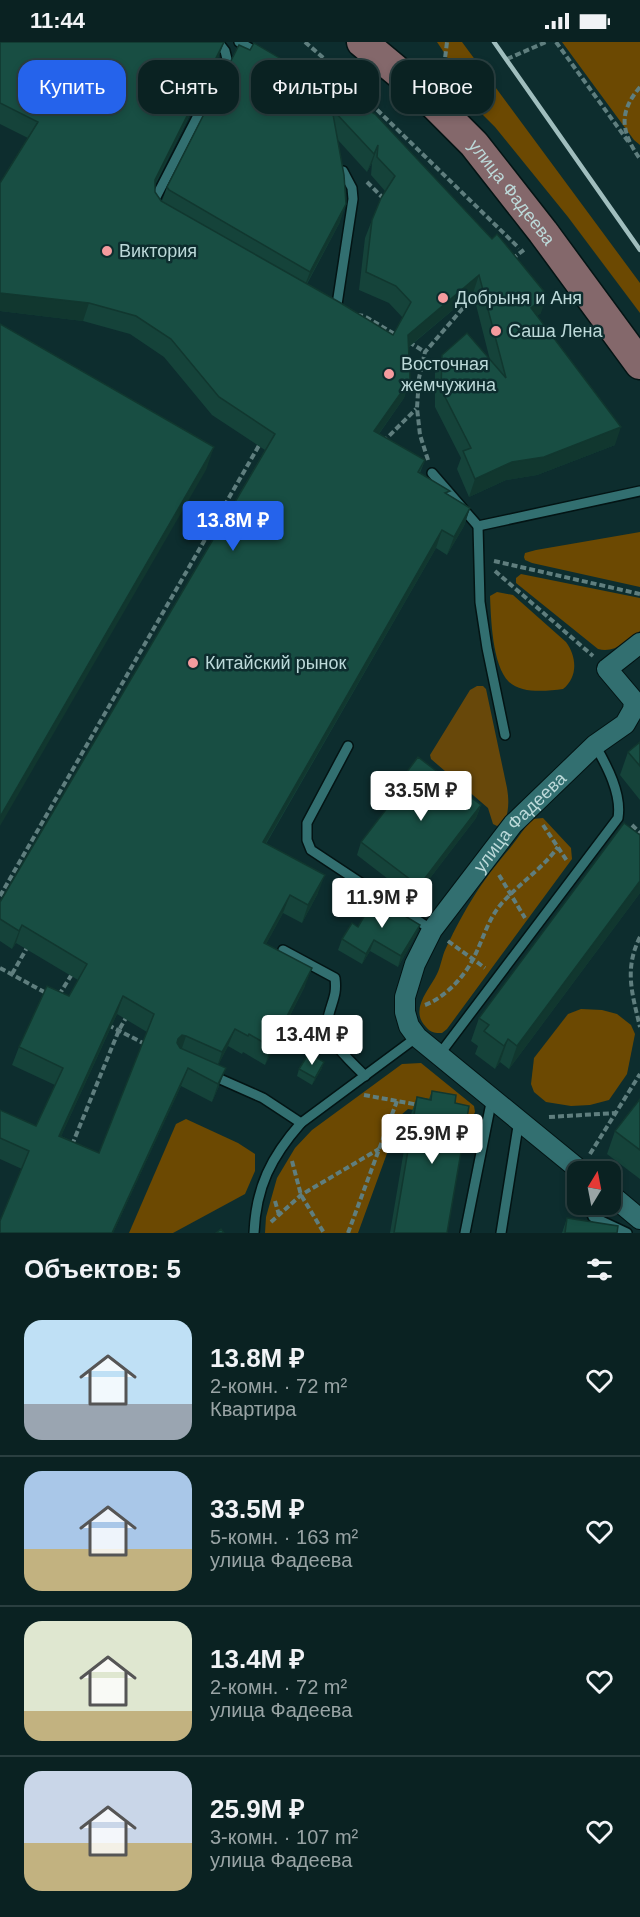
<!DOCTYPE html>
<html lang="ru">
<head>
<meta charset="utf-8">
<style>
	body { margin:0; font-family:Arial,sans-serif; background:#182f2f; color:#f1f3f6; height:100vh; display:flex; flex-direction:column; font-size:22px; white-space:nowrap }
	* { box-sizing:border-box; margin:0 }
	p { font-size:20px; color:#99a4a5 }
	.icon { flex:none; width:33px; height:33px; fill:none; stroke:currentColor; stroke-width:2; stroke-linecap:round; stroke-linejoin:round }
	.map { position:relative; height:1191px; overflow:hidden }
	.panel { display:flex; flex-direction:column; background:#0a2222; flex:1 }
	.panel>* { flex:none }
	.hud { position:absolute; left:18px; top:18px; width:604px; height:54px; display:flex; gap:12px }
	.needle { width:39px; rotate:10deg }
	.buttons { position:absolute; left:567px; top:1119px; display:grid; gap:12px }
	.buttons a { display:grid; place-items:center; width:54px; height:54px; border-radius:12px; background:#0a2222; box-shadow:0 3px 9px #0003,0 0 0 2px #2a3f40; font-size:30px }
	.price { position:absolute; translate:-50% -51px; padding:0 14px; border-radius:6px; background:#fff; color:#222; font-size:20px; line-height:39px; filter:drop-shadow(0 2px 3px #0008) }
	.price::after { content:''; position:absolute; left:50%; top:36px; width:18px; height:14px; margin-left:-9px; background:inherit; clip-path:polygon(0 0,100% 0,50% 100%) }
	.price.active { background:#2563eb; color:#fff }
	ul { padding:0; list-style:none }
	li { display:flex; align-items:center; gap:18px; height:150px; padding:0 24px }
	li+li { border-top:2px solid #2a3f40 }
	li span { display:grid; place-items:center; flex:none; width:168px; height:120px; border-radius:18px; color:#555 }
	li>.icon { margin-inline-start:auto }
	span .icon { width:72px; height:72px; fill:#fffc; stroke-width:1 }
	li b { font-size:26px }
	h2 { display:flex; justify-content:space-between; align-items:center; height:72px; padding:0 24px; font-size:26px }
	.tag { padding:0 21px; border-radius:18px; background:#0a2222; box-shadow:0 3px 9px #0003,0 0 0 2px #2a3f40; font-size:21px; line-height:54px }
	.tag.active { background:#2563eb; color:#fff }
	.status { display:flex; justify-content:space-between; align-items:center; height:42px; padding:0 30px; background:#0a2222; direction:ltr }
	.status svg { height:16px; fill:currentColor }
	.map>svg:first-child { display:block }
	.green { fill:#68480a }
	.forest { fill:#6c4902 }
	.lines { fill:none; stroke-linecap:round; stroke-linejoin:round }
	.service-casing { stroke:#031414; stroke-width:12 }
	.minor-casing { stroke:#031414; stroke-width:22 }
	.primary-casing { stroke:#031414; stroke-width:33 }
	.path { stroke:#5f7e7e; stroke-width:4; stroke-dasharray:6 3; stroke-linecap:butt }
	.service { stroke:#326f70; stroke-width:9 }
	.minor { stroke:#326f70; stroke-width:20 }
	.primary { stroke:#84686b; stroke-width:30 }
	.rail { stroke:#a0bebe; stroke-width:4.5 }
	.wall { fill:#15433a; fill-rule:evenodd }
	.shaded-wall { fill:#11372f }
	.building { fill:#184e43; stroke:#11372f; stroke-width:1.5; fill-rule:evenodd }
	.poi-dot { fill:#f59b9e; stroke:#0d2d2e; stroke-width:2 }
	.labels { text-anchor:middle; stroke-width:5; stroke-linejoin:round; paint-order:stroke }
	.street-label { font-size:18px; fill:#bcd9d9; stroke:#0d2d2e }
	.poi-label { font-size:18px; fill:#bcd9d9; stroke:#0d2d2e; text-anchor:start }
</style>
</head>
<body>
<div class="status"><b>11:44</b><svg viewBox="0 0 49 12"><path d="M0 12V9h3v3zM5 12V6h3v6zM10 12V3h3v9zM15 12V0h3v12zM26 1h20v11H26zM47 4h2v5h-2z"/></svg></div>
<div class="map">
<svg width="640" height="1191" viewBox="0 0 640 1191">
	<rect width="100%" height="100%" fill="#0d2d2e"/>
	<path class="green" d="M477,644H483L486,647L507,746C509,758 509,768 505,779L497,784L493,782L488,766L431,717L430,713L470,648Z"/>
	<g class="forest">
		<polygon points="437,0 462,0 640,241 640,271 568,175 495,85 466,56 460,47 453,24"/>
		<polygon points="562,0 640,0 640,103 634,98"/>
		<polygon points="640,490 640,545 532,521 525,518 524,515 525,511 536,508"/>
		<path d="M521,532L640,556V589C627,598 615,612 598,607L516,541V536Z"/>
		<path d="M497,550L513,553L566,600C577,615 578,635 563,647C547,649 522,652 509,640C492,623 491,576 490,554Z"/>
		<path d="M543,776L571,806L572,817L447,987L442,991C435,991 431,991 426,985C409,968 429,948 437,932C441,924 442,914 446,906C465,866 481,840 510,806C518,796 524,786 532,777Z"/>
		<polygon points="581,967 602,968 617,972 631,983 635,992 627,1032 609,1058 590,1063 571,1064 546,1060 534,1050 531,1042 534,1016 568,972"/>
		<polygon points="421,1021 474,1064 475,1070 472,1076 467,1077 408,1067 401,1073 358,1191 265,1191 266,1175 277,1136 295,1106 312,1088 402,1022"/>
		<polygon points="186,1077 238,1101 255,1112 255,1129 245,1152 173,1191 129,1191 176,1082"/>
	</g>
	<g class="lines">
		<defs>
			<g id="service">
				<polyline points="239,0 260,12"/>
				<polyline points="154,163 154,159 227,17 225,9 218,0"/>
				<polyline points="336,269 353,157 352,146 343,129"/>
				<polyline points="432,431 478,484 640,449"/>
				<polyline points="478,484 480,560 487,606 505,693"/>
				<polyline points="348,704 307,781 307,798 311,808 432,888"/>
				<path d="M283,908L335,936C337,952 333,957 329,972C322,997 350,1018 365,1034"/>
				<path d="M439,1013L618,776C622,752 607,724 595,703"/>
				<polyline points="211,1033 263,1056 301,1081"/>
				<polyline points="588,1162 593,1175 627,1191"/>
				<path d="M254,1191C256,1145 271,1115 301,1081L417,995"/>
				<polyline points="465,1191 492,1056"/>
				<polyline points="501,1191 519,1078"/>
			</g>
			<g id="minor">
				<path id="s1" d="M582,1130L417,995L409,984L405,970V955L415,922L432,888L513,782L595,703L625,682L633,668L634,659L607,627L640,601"/>
				<polyline points="610,1152 640,1177"/>
			</g>
			<g id="primary">
				<path id="s2" d="M362,0L421,49L474,102L543,190L640,322"/>
			</g>
		</defs>
		<use href="#service" class="service-casing"/>
		<use href="#minor" class="minor-casing"/>
		<use href="#primary" class="primary-casing"/>
		<g class="path">
			<polyline points="305,0 327,19 519,206"/>
			<polyline points="556,0 630,102"/>
			<polyline points="507,17 546,0"/>
			<polyline points="443,33 447,0"/>
			<path d="M640,45C618,71 621,90 640,117"/>
			<polyline points="367,140 385,158"/>
			<polyline points="512,217 525,207"/>
			<polyline points="357,273 364,274 398,294"/>
			<polyline points="409,300 425,310"/>
			<polyline points="383,400 416,367"/>
			<polyline points="428,418 420,393 417,366 419,336 425,310 476,251"/>
			<polyline points="494,519 640,552"/>
			<polyline points="495,529 593,614"/>
			<polyline points="543,783 567,819"/>
			<polyline points="632,783 640,791"/>
			<polyline points="499,833 525,876"/>
			<polyline points="0,854 261,400"/>
			<path d="M640,895C624,927 632,951 640,985"/>
			<polyline points="448,899 485,926"/>
			<polyline points="0,926 48,952"/>
			<polyline points="12,932 28,904"/>
			<polyline points="59,953 72,932"/>
			<path d="M425,963C444,956 463,936 472,919C483,899 487,878 502,861C520,841 543,826 558,805"/>
			<polyline points="108,983 147,1003"/>
			<polyline points="364,1053 419,1063"/>
			<polyline points="549,1075 616,1071"/>
			<polyline points="72,1103 119,988 127,974"/>
			<polyline points="590,1112 640,1032"/>
			<polyline points="292,1119 301,1153 324,1191"/>
			<polyline points="275,1159 279,1173"/>
			<polyline points="271,1180 301,1153 379,1107"/>
			<polyline points="348,1191 397,1059"/>
		</g>
		<use href="#service" class="service"/>
		<use href="#minor" class="minor"/>
		<use href="#primary" class="primary"/>
		<polyline class="rail" points="494,0 640,208"/>
	</g>
	<g class="wall">
		<path d="M0,0L219,14L155,143V150L162,159L167,145L239,3L375,72L541,271L537,274L615,403L537,433L506,438L469,455L457,427L461,416L435,365V331L442,313L490,318L473,251L409,305L410,338L404,356L379,392L425,418L420,431L449,453L470,466L464,484L447,513L436,506L266,802L318,851L302,881L283,871L266,902L305,944L265,1023L243,1010L242,1012L228,1004L218,1023L219,1044L212,1060L181,1044L113,1191L22,1127L0,1117V1068L36,1084L55,1043L12,1023L19,1005L69,954L78,938L16,901L12,907L0,899V860L265,408L212,373L164,315L130,292L83,279L0,269V141L28,96L0,82ZM338,98L367,130L372,121L371,133L385,149L372,178L365,196L359,248L389,261L403,276L393,293L307,242L340,180ZM117,972L147,990L99,1111L61,1094Z"/>
		<polygon points="640,700 640,758 620,733 628,710"/>
		<polygon points="403,735 481,763 476,776 414,857 357,813 361,800 400,750 398,748"/>
		<polygon points="640,793 640,851 509,1027 500,1020 495,1027 475,1012 478,1004 471,999 479,976"/>
		<polygon points="420,883 416,893 398,925 370,909 362,922 338,908 342,897 358,885"/>
		<polygon points="322,1026 312,1043 297,1034 299,1027"/>
		<polygon points="432,1049 455,1061 447,1191 390,1191 409,1078 417,1055 429,1057"/>
		<polygon points="640,1057 640,1137 607,1112 615,1089"/>
		<polygon points="567,1176 617,1191 562,1191"/>
	</g>
	<g class="shaded-wall">
		<polygon points="224,0 219,14 148,156 155,138"/>
		<polygon points="378,103 372,121 367,130 374,112"/>
		<polygon points="346,162 340,180 303,248 310,230"/>
		<polygon points="479,233 473,251 401,311 408,293"/>
		<polygon points="0,251 89,261 83,279 0,269"/>
		<polygon points="547,253 541,271 524,284 531,266"/>
		<polygon points="410,338 404,356 368,407 374,389"/>
		<polygon points="621,385 615,403 537,433 506,438 469,455 475,437 512,420"/>
		<polygon points="214,405 206,428 0,784 0,775"/>
		<polygon points="470,466 464,484 447,513 454,495"/>
		<polygon points="442,488 436,506 256,818 263,800"/>
		<polygon points="481,763 476,776 414,857 419,844"/>
		<polygon points="325,833 318,851 302,881 308,863"/>
		<polygon points="640,839 640,851 509,1027 517,1004"/>
		<polygon points="290,853 283,871 257,919 264,901"/>
		<polygon points="22,883 16,901 12,907 19,889"/>
		<polygon points="420,883 416,893 398,925 401,914"/>
		<polygon points="374,898 370,909 362,922 366,912"/>
		<polygon points="312,926 305,944 265,1023 271,1005"/>
		<polygon points="123,954 117,972 53,1112 59,1094"/>
		<polygon points="235,987 228,1004 216,1028 222,1010"/>
		<polygon points="182,993 186,994 180,1012 171,1015 178,997"/>
		<polygon points="508,997 500,1020 495,1027 504,1004"/>
		<polygon points="324,1020 322,1026 312,1043 315,1036"/>
		<polygon points="188,1026 181,1044 113,1191 112,1191"/>
		<polygon points="226,1026 219,1044 212,1060 218,1042"/>
	</g>
	<g class="building">
		<path d="M0,0H224L155,138V150L161,159L339,260L393,293L411,260L396,244L366,230L372,178L381,156L395,134L377,115L378,103L374,112L332,67L344,133L346,162L310,230L169,148L167,145L239,3L250,8L254,1L375,72L492,197L497,192L547,253L531,266L621,385L544,415L512,420L475,437L463,409L471,406L441,347L442,313L467,291L506,336L479,233L408,293L410,338L374,389L425,418L418,430L450,449L445,451L470,466L454,495L442,488L263,800L325,833L308,863L290,853L264,901L312,926L271,1005L249,992L248,994L235,987L222,1010L186,994L182,993L178,997L177,1001L180,1006L226,1026L218,1042L188,1026L112,1191H0V1179L29,1109L0,1096V1068L36,1084L63,1026L19,1005L47,944L69,954L87,922L22,883L19,889L0,877V860L275,392L219,355L171,297L136,274L89,261L0,251V141L38,80L0,61ZM123,954L154,972L99,1111L59,1094Z"/>
		<polygon points="0,282 214,405 0,775"/>
		<polygon points="640,700 640,724 628,710"/>
		<polygon points="418,715 481,763 419,844 361,800 408,739 403,735"/>
		<polygon points="624,781 640,793 640,839 517,1004 508,997 504,1004 484,989 489,983 479,976"/>
		<polygon points="375,856 420,883 401,914 374,898 366,912 342,897 352,881 358,885"/>
		<polygon points="309,1011 324,1020 315,1036 299,1027"/>
		<polygon points="432,1049 456,1053 455,1061 469,1064 447,1191 394,1191 417,1055 431,1058"/>
		<polygon points="640,1057 640,1108 615,1089"/>
		<polygon points="567,1176 618,1184 617,1191 565,1191"/>
		<polygon points="221,1187 224,1191 216,1191"/>
	</g>
	<g class="poi-dot">
		<circle cx="107" cy="209" r="6"/>
		<circle cx="443" cy="256" r="6"/>
		<circle cx="496" cy="289" r="6"/>
		<circle cx="389" cy="332" r="6"/>
		<circle cx="193" cy="621" r="6"/>
	</g>
	<g class="labels">
		<g class="street-label">
			<text dy="6" stroke="none"><textPath href="#s2" startOffset="213">улица Фадеева</textPath></text>
			<text dy="6" stroke="none"><textPath href="#s1" startOffset="468">улица Фадеева</textPath></text>
		</g>
		<g class="poi-label">
			<text x="119" y="215">Виктория</text>
			<text x="455" y="262">Добрыня и Аня</text>
			<text x="508" y="295">Саша Лена</text>
			<text x="401" y="328">Восточная<tspan x="401" dy="21">жемчужина</tspan></text>
			<text x="205" y="627">Китайский рынок</text>
		</g>
	</g>
</svg>
<div class="buttons">
<a><svg class="needle" viewBox="-14 -14 28 28"><path d="M0-13l5 13h-10z" fill="#e53935"/><path d="M0 13l5-13h-10z" fill="#99a4a5"/></svg></a>
</div>
<b class="price active" style="left:233px;top:510px">13.8M ₽</b>
<b class="price" style="left:421px;top:780px">33.5M ₽</b>
<b class="price" style="left:382px;top:887px">11.9M ₽</b>
<b class="price" style="left:312px;top:1024px">13.4M ₽</b>
<b class="price" style="left:432px;top:1123px">25.9M ₽</b>
<div class="hud">
<a class="tag active">Купить</a>
<a class="tag">Снять</a>
<a class="tag">Фильтры</a>
<a class="tag">Новое</a>
</div>
</div>
<section class="panel">
<h2>Объектов: 5<svg class="icon" aria-label="filters" viewBox="0 0 24 24"><path d="M4 7h16M4 17h16"/><circle cx="9" cy="7" r="2"/><circle cx="15" cy="17" r="2"/></svg></h2>
<ul>
<li><span style="background:linear-gradient(#bfe0f5 70%,#9aa5b1 0)"><svg class="icon" aria-label="home" viewBox="0 0 24 24"><path d="M3 11l9-7 9 7M6 9v11h12V9"/></svg></span><div><b>13.8M ₽</b><p>2-комн. · 72 m²</p><p>Квартира</p></div><svg class="icon" aria-label="heart" viewBox="0 0 24 24"><path d="M12 20l-8-8c-3-5 5-10 8-4 3-6 11-1 8 4z"/></svg></li>
<li><span style="background:linear-gradient(#a9c7e8 65%,#c2b280 0)"><svg class="icon" aria-label="home" viewBox="0 0 24 24"><path d="M3 11l9-7 9 7M6 9v11h12V9"/></svg></span><div><b>33.5M ₽</b><p>5-комн. · 163 m²</p><p>улица Фадеева</p></div><svg class="icon" aria-label="heart" viewBox="0 0 24 24"><path d="M12 20l-8-8c-3-5 5-10 8-4 3-6 11-1 8 4z"/></svg></li>
<li><span style="background:linear-gradient(#dfe7d0 75%,#c2b280 0)"><svg class="icon" aria-label="home" viewBox="0 0 24 24"><path d="M3 11l9-7 9 7M6 9v11h12V9"/></svg></span><div><b>13.4M ₽</b><p>2-комн. · 72 m²</p><p>улица Фадеева</p></div><svg class="icon" aria-label="heart" viewBox="0 0 24 24"><path d="M12 20l-8-8c-3-5 5-10 8-4 3-6 11-1 8 4z"/></svg></li>
<li><span style="background:linear-gradient(#c9d6e8 60%,#c2b280 0)"><svg class="icon" aria-label="home" viewBox="0 0 24 24"><path d="M3 11l9-7 9 7M6 9v11h12V9"/></svg></span><div><b>25.9M ₽</b><p>3-комн. · 107 m²</p><p>улица Фадеева</p></div><svg class="icon" aria-label="heart" viewBox="0 0 24 24"><path d="M12 20l-8-8c-3-5 5-10 8-4 3-6 11-1 8 4z"/></svg></li>
</ul>
</section>
</body>
</html>
